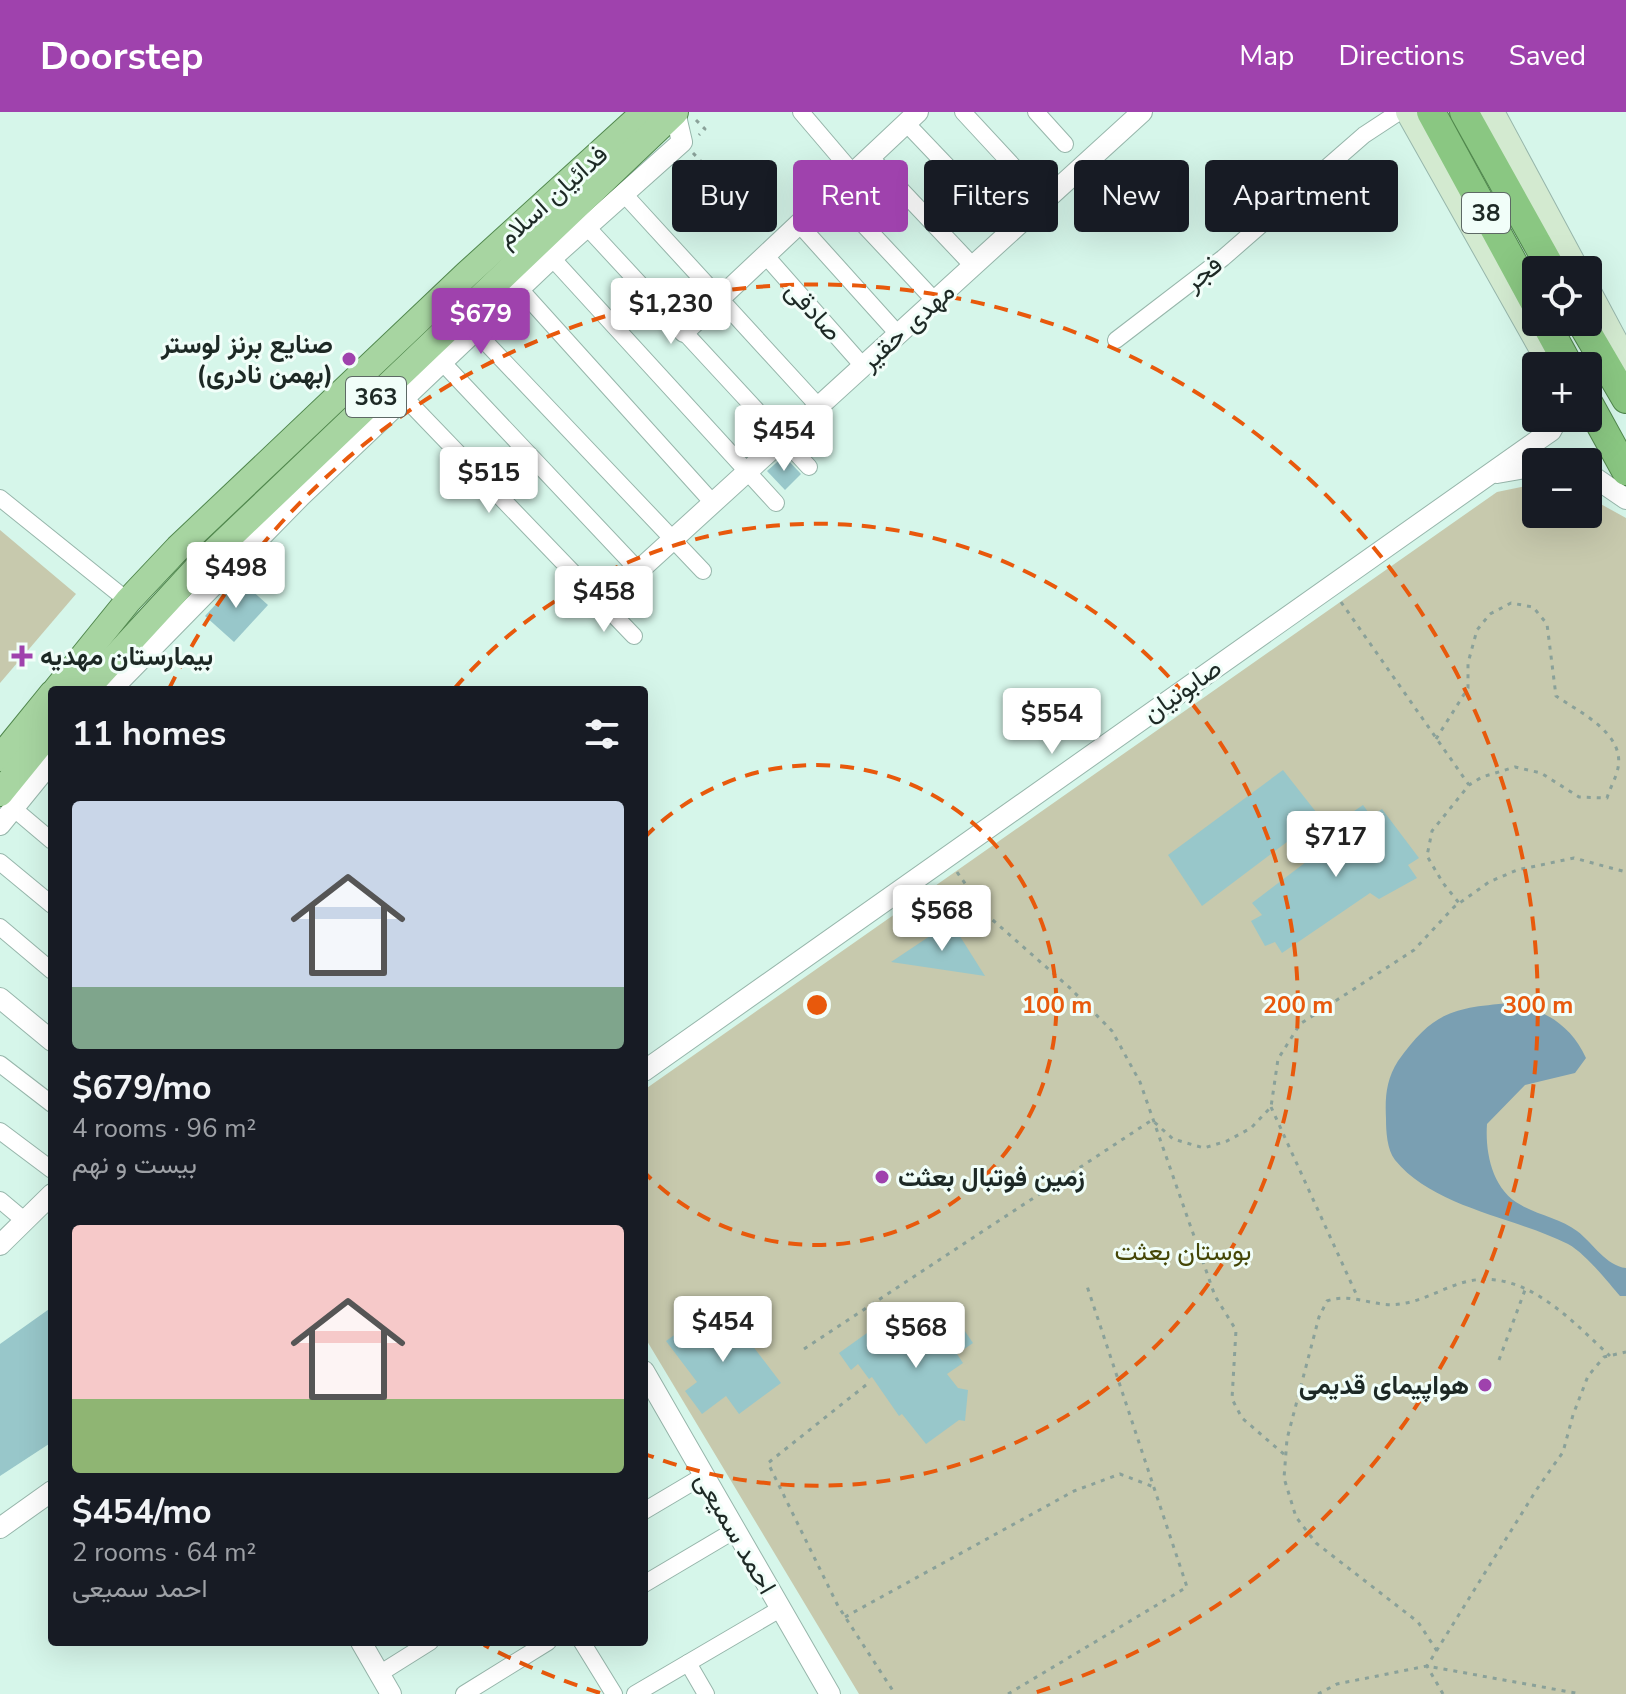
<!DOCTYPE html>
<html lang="en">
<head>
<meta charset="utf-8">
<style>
	body { margin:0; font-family:"Nunito Sans",Vazirmatn,sans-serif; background:#242831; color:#f1f3f6; height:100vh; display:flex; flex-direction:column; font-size:30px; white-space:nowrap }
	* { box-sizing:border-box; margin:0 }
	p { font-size:26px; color:#9ea1a6 }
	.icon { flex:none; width:44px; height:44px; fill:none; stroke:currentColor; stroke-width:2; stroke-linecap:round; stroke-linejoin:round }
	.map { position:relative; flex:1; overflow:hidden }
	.panel { position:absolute; left:48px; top:574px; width:600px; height:960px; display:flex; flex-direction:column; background:#171b24; border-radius:8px; box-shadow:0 8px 32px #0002 }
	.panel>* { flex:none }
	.banner { position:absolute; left:672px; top:48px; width:760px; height:72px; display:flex; gap:16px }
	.buttons { position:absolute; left:1522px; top:144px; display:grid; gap:16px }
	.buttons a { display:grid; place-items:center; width:80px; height:80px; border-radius:8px; background:#171b24; box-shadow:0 8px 32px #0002; font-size:40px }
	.price { position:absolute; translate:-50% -68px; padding:0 18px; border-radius:8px; background:#fff; color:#222; font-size:26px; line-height:52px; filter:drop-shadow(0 2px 4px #0008) }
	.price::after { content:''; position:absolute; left:50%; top:48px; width:24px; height:18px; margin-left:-12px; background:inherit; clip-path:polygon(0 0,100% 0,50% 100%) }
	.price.current { background:#9f42ad; color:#fff }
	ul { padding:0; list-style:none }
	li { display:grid; align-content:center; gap:16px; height:424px; padding:0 24px }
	li span { display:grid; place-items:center; height:248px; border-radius:8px; color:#555 }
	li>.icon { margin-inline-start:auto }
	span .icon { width:144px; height:144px; fill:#fffc; stroke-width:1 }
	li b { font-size:34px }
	h2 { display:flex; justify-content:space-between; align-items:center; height:96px; padding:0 24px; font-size:34px }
	.tag { padding:0 28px; border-radius:8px; background:#171b24; box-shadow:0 8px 32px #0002; font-size:28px; line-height:72px }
	.tag.current { background:#9f42ad; color:#fff }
	header { display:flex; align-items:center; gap:48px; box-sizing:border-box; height:112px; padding:0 40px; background:#9f42ad; color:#fff }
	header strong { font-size:38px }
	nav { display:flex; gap:44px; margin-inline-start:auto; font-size:28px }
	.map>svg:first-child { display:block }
	.green { fill:#c7c9ad }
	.water { fill:#7a9fb2 }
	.building { fill:#98c7ca }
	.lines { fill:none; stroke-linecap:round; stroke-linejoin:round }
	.minor-casing { stroke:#97b6ab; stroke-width:18 }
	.tertiary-casing { stroke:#97b6ab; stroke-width:22 }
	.secondary-casing { stroke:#97b6ab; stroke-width:26 }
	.primary-casing { stroke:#50874d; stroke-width:28 }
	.trunk-casing { stroke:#50874d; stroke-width:30 }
	.path { stroke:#8aa199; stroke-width:3; stroke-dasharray:4 6; stroke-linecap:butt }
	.minor { stroke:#fff; stroke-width:16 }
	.tertiary { stroke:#fff; stroke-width:20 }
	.secondary { stroke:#d3ead0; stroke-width:24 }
	.primary { stroke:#a7d5a1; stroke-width:26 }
	.trunk { stroke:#8ac782; stroke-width:28 }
	.ring { fill:none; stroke:#e8590c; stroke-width:4; stroke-dasharray:14 10 }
	.poi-dot { fill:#9f42ad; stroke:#f1fef9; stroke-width:3 }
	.labels { text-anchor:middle; stroke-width:6; stroke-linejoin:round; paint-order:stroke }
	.shield { fill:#f1fef9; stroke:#5d6965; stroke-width:2 }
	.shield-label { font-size:24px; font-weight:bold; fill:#1d2925 }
	.street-label { font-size:26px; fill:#1d2925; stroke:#f1fef9 }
	.poi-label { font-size:26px; font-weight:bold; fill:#1d2925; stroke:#f1fef9; text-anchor:end }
	.park-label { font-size:26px; fill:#444606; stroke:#f1fef9 }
	.centre { fill:#e8590c; stroke:#f1fef9; stroke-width:4 }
	.ring-label { font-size:24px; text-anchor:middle; font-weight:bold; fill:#e8590c; stroke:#f1fef9; stroke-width:6; stroke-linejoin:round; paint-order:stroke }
</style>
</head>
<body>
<header>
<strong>Doorstep</strong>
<nav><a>Map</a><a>Directions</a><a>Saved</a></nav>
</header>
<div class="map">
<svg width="1626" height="1582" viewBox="0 0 1626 1582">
	<rect width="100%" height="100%" fill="#d6f6ea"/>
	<g class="green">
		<polygon points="1536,372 1536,402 1588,402 1588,385 1626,406 1626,1582 859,1582 644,1224 644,978 1497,380"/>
		<polygon points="0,418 76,482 0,571"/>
	</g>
	<path class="water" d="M1510,891C1544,897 1571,913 1586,946L1575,961L1525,973L1487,1012C1485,1040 1492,1078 1521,1093C1538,1103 1562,1107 1577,1119C1593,1131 1606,1154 1626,1156V1184H1620C1607,1169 1586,1142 1568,1132C1515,1105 1434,1096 1395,1048C1387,1038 1386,1019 1386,1007C1385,985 1386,968 1398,949C1433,900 1452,896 1510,891Z"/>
	<g class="building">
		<polygon points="784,344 801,362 785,378 767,359"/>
		<polygon points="239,467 268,493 234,530 205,504"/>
		<polygon points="1283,658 1320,705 1202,794 1168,743"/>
		<polygon points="1363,693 1371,704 1382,697 1419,746 1408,753 1417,766 1379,787 1370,781 1282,841 1275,830 1265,834 1251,809 1262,803 1252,791 1339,725 1332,714"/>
		<polygon points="951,810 985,864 891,850"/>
		<polygon points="52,1195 52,1330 0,1364 0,1232"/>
		<polygon points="723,1195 781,1271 739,1302 726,1284 702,1302 685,1279 697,1270 666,1229 684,1216 688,1221"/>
		<polygon points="951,1199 973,1231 957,1242 963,1251 947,1262 958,1276 968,1278 965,1309 959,1308 926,1332 902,1302 899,1304 872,1265 869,1267 858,1252 851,1258 839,1241 881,1211 887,1220 909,1205 911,1209 918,1204 920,1207 928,1201 935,1210"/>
	</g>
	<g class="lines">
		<defs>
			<g id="minor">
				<polyline points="801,0 853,61"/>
				<polyline points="963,0 1026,68"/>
				<polyline points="1036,0 1065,32"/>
				<polyline points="906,11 1010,120"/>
				<polyline points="870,45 973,154"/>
				<polyline points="833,80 935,189"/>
				<polyline points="624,82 819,295"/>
				<polyline points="799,112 898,222"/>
				<polyline points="587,115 809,355"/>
				<polyline points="765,143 863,254"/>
				<polyline points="552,146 776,391"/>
				<polyline points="520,177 713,391"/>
				<polyline points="475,219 703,459"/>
				<polyline points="1116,228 1223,146 1364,23 1399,0"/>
				<polyline points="442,250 639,459"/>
				<polyline points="405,286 634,524"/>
				<polyline points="0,386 128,489"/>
				<polyline points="13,696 52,729"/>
				<polyline points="0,750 52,793"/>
				<polyline points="0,815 52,859"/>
				<polyline points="0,952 52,992"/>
				<polyline points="0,1019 52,1058"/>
				<polyline points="0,1088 25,1109"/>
				<polyline points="644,1399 703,1364"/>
				<polyline points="644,1472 735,1418"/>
				<polyline points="582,1530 614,1582"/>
				<polyline points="688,1551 706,1582"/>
				<polyline points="379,1562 430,1530"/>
				<polyline points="464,1582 548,1530"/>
				<polyline points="635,1582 780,1497"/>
			</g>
			<g id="tertiary">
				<polyline points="684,220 918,0"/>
				<polyline points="1497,361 1536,354"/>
				<polyline points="1588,361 1626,387"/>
				<polyline points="602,492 1142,0"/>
				<polyline points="111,578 301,384 552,146 682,30 675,0"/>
				<polyline points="0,713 52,649"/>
				<polyline points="0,886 52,929"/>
				<polyline points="644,959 1538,328 1551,319 1558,306"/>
				<polyline points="0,1133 52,1082"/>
				<polyline points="644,1259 830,1582"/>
				<polyline points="0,1416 52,1379"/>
				<polyline points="361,1530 391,1582"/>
			</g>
			<g id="secondary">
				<polyline points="1408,0 1551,254"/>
				<polyline points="1492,0 1577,158"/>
				<polyline points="1588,178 1626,249"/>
			</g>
			<g id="primary">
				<polyline points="56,578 128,489 178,436 467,162 645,0"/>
				<polyline points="85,578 199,454 675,0"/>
				<polyline points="0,646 52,582"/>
				<polyline points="0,681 52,617"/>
			</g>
			<g id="trunk">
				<polyline points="1431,0 1536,193"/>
				<polyline points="1464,0 1552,158"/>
				<polyline points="1545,210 1569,254"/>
				<polyline points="1581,210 1626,287"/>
				<polyline points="1588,290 1626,359"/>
			</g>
		</defs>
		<use href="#minor" class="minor-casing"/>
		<use href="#tertiary" class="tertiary-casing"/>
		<use href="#secondary" class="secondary-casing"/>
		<use href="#primary" class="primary-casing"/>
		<use href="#trunk" class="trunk-casing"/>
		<g class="path">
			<polyline points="696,8 705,17 699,23"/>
			<polyline points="693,41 768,119"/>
			<polyline points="1341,490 1469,673 1432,719 1427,744 1443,771 1459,791"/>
			<path d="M1436,627L1468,576V551L1477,518L1490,502L1511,491L1533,495L1547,512L1556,584C1579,600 1625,621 1618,656C1616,666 1610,676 1607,686L1579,685L1541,661L1515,655L1482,665L1469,673"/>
			<polyline points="957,760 987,803 1070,876 1112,919 1140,970 1215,1184 1236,1218 1232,1287 1242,1306 1286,1344"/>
			<polyline points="1271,995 1358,1186"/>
			<polyline points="804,1237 1152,1008 1173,1027 1204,1036 1227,1029 1251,1016 1271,995 1278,947 1300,912 1414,838 1454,795 1489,770 1517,758 1574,746 1626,760"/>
			<polyline points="1499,1248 1525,1178"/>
			<polyline points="866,1273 768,1351 838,1494 895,1582"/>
			<polyline points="845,1505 1074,1379 1120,1362 1154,1375"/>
			<path d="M1437,1539L1418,1510L1316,1431L1296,1405L1284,1366L1287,1327L1319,1205L1327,1189C1352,1180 1375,1196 1400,1192C1424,1189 1446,1174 1469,1169C1526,1157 1573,1210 1610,1244"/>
			<polyline points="1008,1582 1187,1475 1087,1174"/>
			<polyline points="1318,1582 1337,1572 1427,1554 1581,1582"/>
			<polyline points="1443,1582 1427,1554 1537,1377 1563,1340 1573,1303 1588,1264 1604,1245 1626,1240"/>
		</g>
		<use href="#minor" class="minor"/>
		<use href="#tertiary" class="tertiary"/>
		<use href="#secondary" class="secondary"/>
		<use href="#primary" class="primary"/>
		<use href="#trunk" class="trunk"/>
	</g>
	<g class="ring">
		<path d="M644 726A240 240 0 1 1 644 1060"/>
		<path d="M454 577A481 481 0 1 1 645 1342"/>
		<path d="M600 1581A721 721 0 0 1 484 1533M169 577A721 721 0 1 1 1034 1581"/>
	</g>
	<g class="poi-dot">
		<circle cx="349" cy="247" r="8"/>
		<path d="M18 532h8v8h8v8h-8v8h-8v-8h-8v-8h8z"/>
		<circle cx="882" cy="1065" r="8"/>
		<circle cx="1485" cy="1273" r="8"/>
	</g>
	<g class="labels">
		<g class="shield">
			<rect x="1462" y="81" width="48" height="40" rx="6"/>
			<rect x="346" y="265" width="60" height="40" rx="6"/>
		</g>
		<g class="shield-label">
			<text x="1486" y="109">38</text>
			<text x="376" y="293">363</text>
		</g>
		<g class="street-label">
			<text transform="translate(552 84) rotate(-42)" y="9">فدائیان اسلام</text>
			<text transform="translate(1203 161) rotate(-38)" y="9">فجر</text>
			<text transform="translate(814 199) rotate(48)" y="9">صادقی</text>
			<text transform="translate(907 214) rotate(-42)" y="9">مهدی حقیر</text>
			<text transform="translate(1182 578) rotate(-35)" y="9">صابونیان</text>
			<text transform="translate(736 1421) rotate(60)" y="9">احمد سمیعی</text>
		</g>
		<g class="poi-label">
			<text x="333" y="241">صنایع برنز لوستر<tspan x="333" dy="30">(بهمن نادری)</tspan></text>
			<text x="40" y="553" text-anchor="start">بیمارستان مهدیه</text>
			<text x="898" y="1074" text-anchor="start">زمین فوتبال بعثت</text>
			<text x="1469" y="1282">هواپیمای قدیمی</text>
		</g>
		<g class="park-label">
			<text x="1183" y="1148">بوستان بعثت</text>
		</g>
	</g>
	<circle cx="817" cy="893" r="12" class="centre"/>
	<g class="ring-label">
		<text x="1057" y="901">100 m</text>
		<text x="1298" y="901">200 m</text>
		<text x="1538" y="901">300 m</text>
	</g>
</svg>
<div class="buttons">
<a><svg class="icon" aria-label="locate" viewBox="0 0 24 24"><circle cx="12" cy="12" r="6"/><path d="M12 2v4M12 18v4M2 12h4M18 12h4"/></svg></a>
<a>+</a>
<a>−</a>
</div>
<b class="price" style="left:671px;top:234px">$1,230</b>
<b class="price current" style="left:481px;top:244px">$679</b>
<b class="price" style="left:784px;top:361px">$454</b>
<b class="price" style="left:489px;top:403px">$515</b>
<b class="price" style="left:236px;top:498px">$498</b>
<b class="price" style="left:604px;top:522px">$458</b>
<b class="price" style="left:1052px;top:644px">$554</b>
<b class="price" style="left:1336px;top:767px">$717</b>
<b class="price" style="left:942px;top:841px">$568</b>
<b class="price" style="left:723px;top:1252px">$454</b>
<b class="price" style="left:916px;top:1258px">$568</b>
<div class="banner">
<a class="tag">Buy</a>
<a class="tag current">Rent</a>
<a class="tag">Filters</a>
<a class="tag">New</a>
<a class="tag">Apartment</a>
</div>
<section class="panel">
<h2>11 homes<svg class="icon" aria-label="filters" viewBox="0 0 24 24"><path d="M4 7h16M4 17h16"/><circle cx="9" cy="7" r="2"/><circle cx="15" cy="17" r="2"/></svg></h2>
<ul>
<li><span style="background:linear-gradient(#c9d6e8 75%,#7fa58c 0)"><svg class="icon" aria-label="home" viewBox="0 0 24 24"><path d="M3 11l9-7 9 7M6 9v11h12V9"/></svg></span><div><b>$679/mo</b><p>4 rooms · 96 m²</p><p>بیست و نهم</p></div></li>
<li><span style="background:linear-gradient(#f6c9c9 70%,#8fb573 0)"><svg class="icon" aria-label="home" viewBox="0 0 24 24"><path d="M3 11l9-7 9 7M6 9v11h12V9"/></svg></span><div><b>$454/mo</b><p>2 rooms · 64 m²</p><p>احمد سمیعی</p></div></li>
</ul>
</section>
</div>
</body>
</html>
